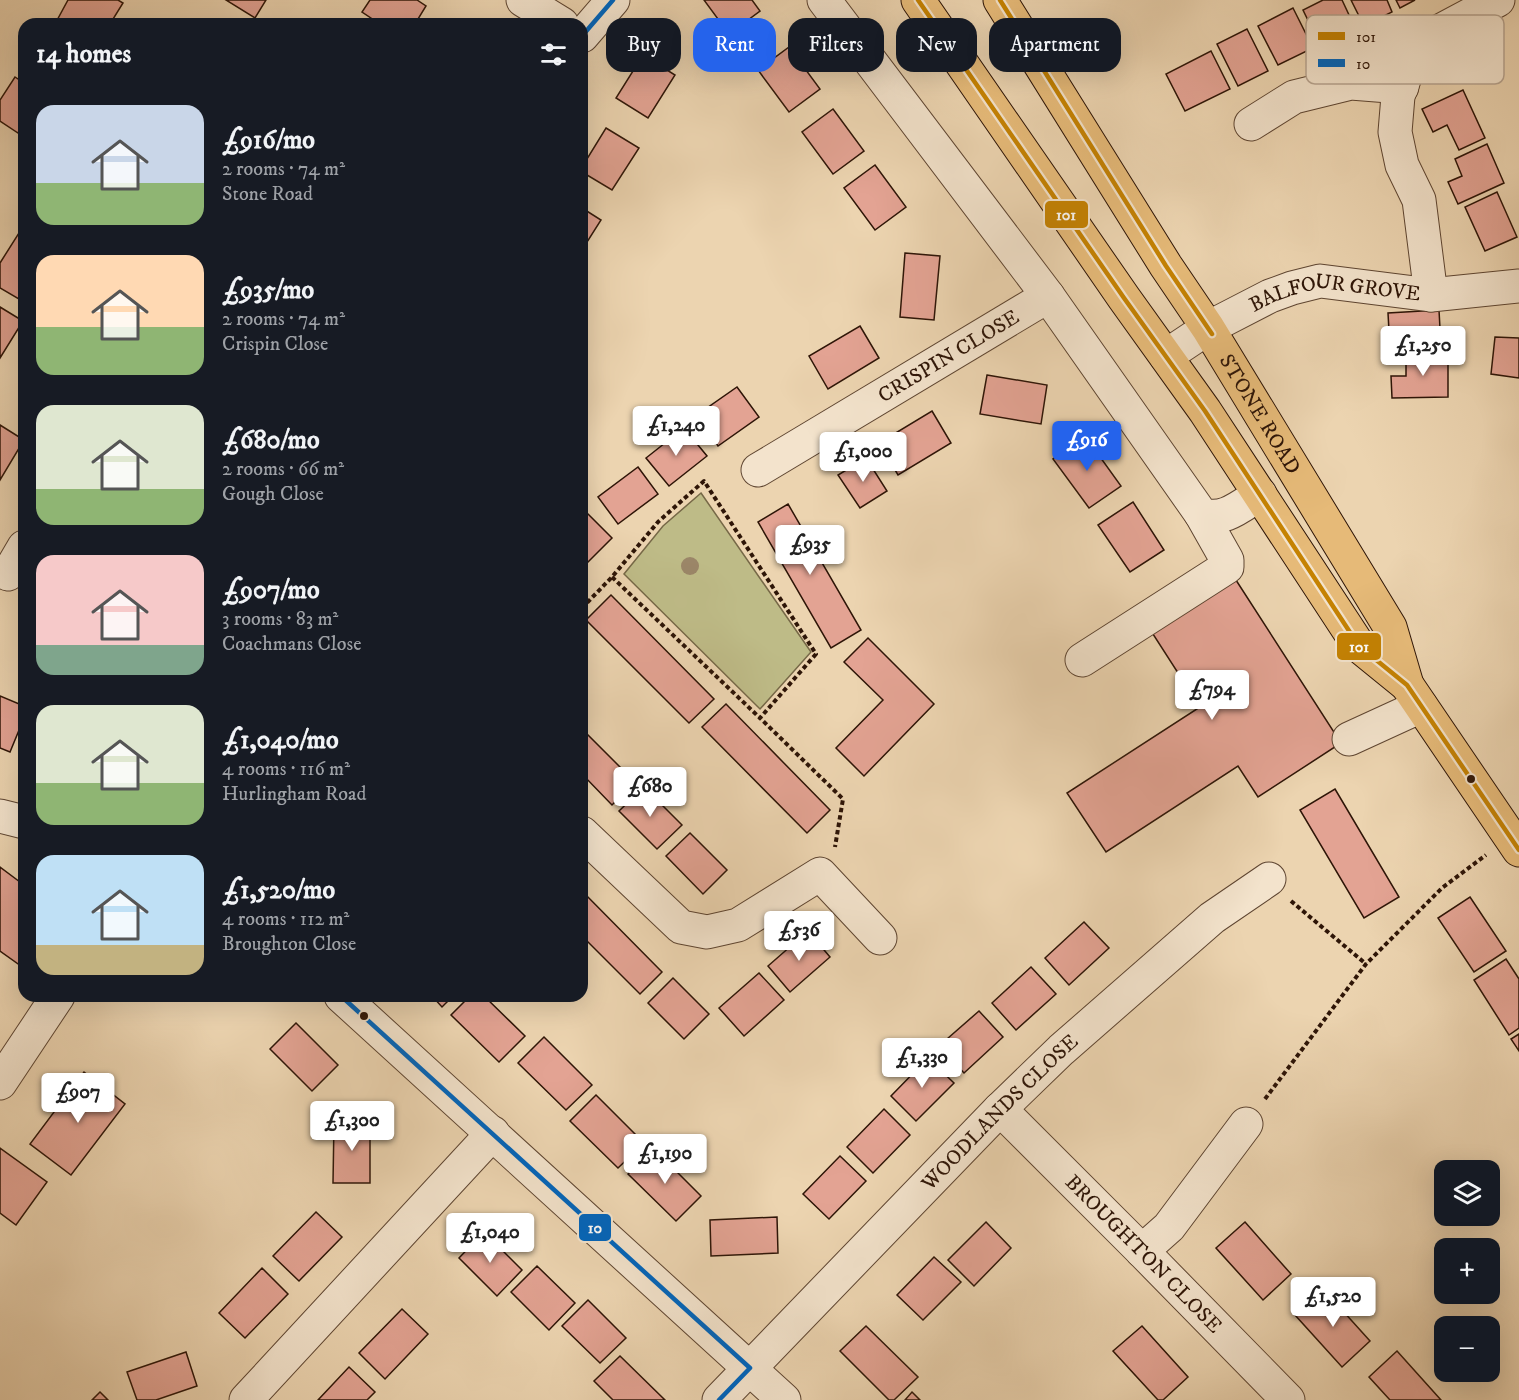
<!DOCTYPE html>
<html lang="en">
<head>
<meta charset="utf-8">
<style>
	body { margin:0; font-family:"IM FELL DW Pica",serif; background:#242831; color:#f1f3f6; height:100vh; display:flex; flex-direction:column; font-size:22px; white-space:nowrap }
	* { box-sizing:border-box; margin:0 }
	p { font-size:20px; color:#9ea1a6 }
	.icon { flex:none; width:33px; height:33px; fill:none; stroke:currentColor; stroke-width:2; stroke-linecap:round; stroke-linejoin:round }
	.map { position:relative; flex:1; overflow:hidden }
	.details { position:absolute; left:18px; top:18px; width:570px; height:984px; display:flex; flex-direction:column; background:#171b24; border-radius:18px; box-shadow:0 6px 24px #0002 }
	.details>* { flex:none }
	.guide { position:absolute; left:606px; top:18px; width:570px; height:54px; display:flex; gap:12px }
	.buttons { position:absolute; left:1434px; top:1160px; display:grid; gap:12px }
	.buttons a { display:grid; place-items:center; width:66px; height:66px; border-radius:12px; background:#171b24; box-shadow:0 6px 24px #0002; font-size:30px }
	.price { position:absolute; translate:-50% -51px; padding:0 14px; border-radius:6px; background:#fff; color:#222; font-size:20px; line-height:39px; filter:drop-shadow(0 2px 3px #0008) }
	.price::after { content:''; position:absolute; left:50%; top:36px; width:18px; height:14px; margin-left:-9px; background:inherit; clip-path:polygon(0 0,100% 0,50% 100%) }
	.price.on { background:#2563eb; color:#fff }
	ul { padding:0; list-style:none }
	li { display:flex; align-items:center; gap:18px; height:150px; padding:0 18px }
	li span { display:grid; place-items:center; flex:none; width:168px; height:120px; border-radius:18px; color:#555 }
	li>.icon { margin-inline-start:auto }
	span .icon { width:72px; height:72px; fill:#fffc; stroke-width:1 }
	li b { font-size:26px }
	h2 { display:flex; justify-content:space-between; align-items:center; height:72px; padding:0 18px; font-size:26px }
	.pill { padding:0 21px; border-radius:18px; background:#171b24; box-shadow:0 6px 24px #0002; font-size:21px; line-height:54px }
	.pill.on { background:#2563eb; color:#fff }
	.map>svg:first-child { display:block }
	.green { fill:#bebb87; stroke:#766847; stroke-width:1.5 }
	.building { fill:#e3a393; stroke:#2e1507; stroke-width:1.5 }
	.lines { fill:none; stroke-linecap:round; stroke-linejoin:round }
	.minor-casing { stroke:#5e4531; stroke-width:35 }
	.highway-casing { stroke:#2e1507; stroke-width:35 }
	.path { stroke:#2e1507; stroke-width:4; stroke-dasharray:4.5 3; stroke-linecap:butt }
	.minor { stroke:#f3e3cc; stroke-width:33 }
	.highway { stroke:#e6ba78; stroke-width:33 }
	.bus-1-casing { stroke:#f3e3cc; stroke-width:9 }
	.bus-2-casing { stroke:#f3e3cc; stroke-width:9 }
	.bus-1 { stroke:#c58202; stroke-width:4.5 }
	.bus-2 { stroke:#0065bd; stroke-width:4.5 }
	.tree { fill:#9b8668 }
	.bus-dot { fill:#2e1507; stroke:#f3e3cc; stroke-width:2 }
	.labels { text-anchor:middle; stroke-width:6; stroke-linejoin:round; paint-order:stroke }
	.street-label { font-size:21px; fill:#2e1507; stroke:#f3e3cc }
	.key { fill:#f3e3cc; stroke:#b8a591; stroke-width:1.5 }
	.key-label { font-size:16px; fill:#2e1507 }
	.line-badge { stroke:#f3e3cc; stroke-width:2 }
	.badge-label { font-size:16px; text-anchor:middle; font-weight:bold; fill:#fff }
</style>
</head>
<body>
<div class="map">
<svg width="1519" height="1400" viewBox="0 0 1519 1400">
	<rect width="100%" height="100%" fill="#ecd4b0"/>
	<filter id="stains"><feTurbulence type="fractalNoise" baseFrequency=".00333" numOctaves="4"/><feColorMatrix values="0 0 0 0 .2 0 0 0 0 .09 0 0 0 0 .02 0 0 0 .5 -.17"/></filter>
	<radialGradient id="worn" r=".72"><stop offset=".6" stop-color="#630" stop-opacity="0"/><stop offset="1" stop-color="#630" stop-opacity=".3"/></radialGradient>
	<polygon class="green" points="701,493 811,652 760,709 624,574 663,526"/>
	<g class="building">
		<polygon points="68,0 118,0 123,3 110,24 55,24"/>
		<polygon points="226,0 266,0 255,18"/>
		<polygon points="370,0 417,0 426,6 415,24 380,24 362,12"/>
		<polygon points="704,0 752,0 760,11 729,34"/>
		<polygon points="1323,0 1342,0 1357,32 1322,49 1303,10"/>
		<polygon points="1351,0 1387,0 1392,12 1364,26"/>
		<polygon points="1396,0 1415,0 1400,8"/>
		<polygon points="1293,8 1313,48 1278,65 1258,26"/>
		<polygon points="1247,29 1268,71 1238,86 1217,44"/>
		<polygon points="789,47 820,89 789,112 758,70"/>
		<polygon points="1211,51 1230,89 1185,111 1166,74"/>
		<polygon points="643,55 675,75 648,118 616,98"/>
		<polygon points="15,77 24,83 24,123 18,133 0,121 0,100"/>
		<polygon points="1463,90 1485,138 1459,150 1447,125 1433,132 1422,109"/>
		<polygon points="833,109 864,151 833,174 802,132"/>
		<polygon points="606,128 639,148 612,190 582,172 582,167"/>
		<polygon points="1487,144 1504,183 1458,204 1448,182 1462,176 1455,159"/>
		<polygon points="875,165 906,207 875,230 844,188"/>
		<polygon points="1497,192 1517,237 1485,251 1465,207"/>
		<polygon points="582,208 601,220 582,250"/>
		<polygon points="24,225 24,302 0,288 0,263"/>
		<polygon points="905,253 940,256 934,320 900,317"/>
		<polygon points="0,307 23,321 0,358"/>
		<polygon points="1439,310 1441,347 1408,349 1407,330 1389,331 1388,313"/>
		<polygon points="860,326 879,358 828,389 809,356"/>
		<polygon points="1495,337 1519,338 1519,378 1491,374"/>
		<polygon points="1406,354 1448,354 1448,397 1392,398 1391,376 1406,376"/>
		<polygon points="987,375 1047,385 1041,424 980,414"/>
		<polygon points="737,387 759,417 718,446 697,415"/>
		<polygon points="932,411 951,443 898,475 879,443"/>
		<polygon points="0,425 24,440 0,480"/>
		<polygon points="684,428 707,456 669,486 646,458"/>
		<polygon points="1085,436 1121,486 1089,508 1053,459"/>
		<polygon points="866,458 887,491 860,508 838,475"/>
		<polygon points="638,467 658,494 618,524 598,497"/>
		<polygon points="1133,502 1164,550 1130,572 1098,525"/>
		<polygon points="788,504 861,630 831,648 758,522"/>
		<polygon points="586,512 612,538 582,568 582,516"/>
		<polygon points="1234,577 1341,743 1258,797 1238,766 1106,852 1067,793 1200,707 1151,631"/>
		<polygon points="611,595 714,699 689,723 586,620"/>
		<polygon points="868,638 934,704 864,776 836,748 883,700 844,662"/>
		<polygon points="0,696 24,706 24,718 10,752 0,748"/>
		<polygon points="726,704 830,810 807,833 702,727"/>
		<polygon points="582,729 635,782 612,805 582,774"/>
		<polygon points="644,787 682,825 657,849 619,811"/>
		<polygon points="1335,789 1399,897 1364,918 1300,810"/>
		<polygon points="690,833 727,870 703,894 666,856"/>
		<polygon points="0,867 24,885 24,962 21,966 0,951"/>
		<polygon points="582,891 662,972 640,994 582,936"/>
		<polygon points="1470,897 1506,951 1474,972 1438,918"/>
		<polygon points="1084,922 1109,948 1069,985 1045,958"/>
		<polygon points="808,931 830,957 790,992 768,966"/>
		<polygon points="1506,959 1519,979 1519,1028 1509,1035 1474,980"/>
		<polygon points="1031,967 1056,994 1016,1030 992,1003"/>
		<polygon points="759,973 784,1000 744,1036 719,1008"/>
		<polygon points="673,978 709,1014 684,1039 648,1003"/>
		<polygon points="432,996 453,996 442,1007"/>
		<polygon points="470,996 484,996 525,1036 499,1062 451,1015"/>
		<polygon points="979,1011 1003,1037 964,1073 939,1046"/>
		<polygon points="296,1023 338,1065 312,1091 270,1049"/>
		<polygon points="1519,1034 1519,1051 1511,1039"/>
		<polygon points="544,1037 592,1085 566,1110 518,1063"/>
		<polygon points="928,1058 954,1083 916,1121 891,1096"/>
		<polygon points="84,1072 125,1104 71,1175 30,1144"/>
		<polygon points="596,1095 644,1143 618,1168 570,1121"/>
		<polygon points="884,1109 910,1135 873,1173 847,1147"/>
		<polygon points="370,1121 370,1183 333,1183 334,1122"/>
		<polygon points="0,1148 47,1182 16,1225 0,1213"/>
		<polygon points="654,1149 701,1196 676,1221 628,1174"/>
		<polygon points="840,1156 866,1181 829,1219 803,1194"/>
		<polygon points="316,1212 342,1237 299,1281 273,1256"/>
		<polygon points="777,1217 778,1253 711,1256 710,1220"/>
		<polygon points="986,1222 1011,1248 974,1286 948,1260"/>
		<polygon points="1245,1222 1291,1274 1263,1300 1216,1248"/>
		<polygon points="484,1232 522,1270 497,1296 459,1258"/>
		<polygon points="934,1257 961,1282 923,1320 897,1295"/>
		<polygon points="537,1266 575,1303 549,1330 511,1292"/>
		<polygon points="262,1268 288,1294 245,1338 219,1313"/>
		<polygon points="1324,1290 1370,1341 1342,1367 1295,1315"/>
		<polygon points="588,1300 626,1338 600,1363 562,1326"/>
		<polygon points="402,1309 428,1334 385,1379 359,1353"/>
		<polygon points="866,1326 918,1377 894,1400 889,1400 840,1351"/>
		<polygon points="1142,1326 1188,1377 1163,1400 1158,1400 1113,1351"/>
		<polygon points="1397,1351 1441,1400 1390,1400 1369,1377"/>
		<polygon points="186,1352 197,1386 156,1400 137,1400 127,1372"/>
		<polygon points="620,1356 665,1400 613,1400 594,1381"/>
		<polygon points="349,1367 375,1392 367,1400 318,1400"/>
		<polygon points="100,1392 108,1400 92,1400"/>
		<polygon points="912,1392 920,1400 905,1400"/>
	</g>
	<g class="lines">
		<defs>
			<g id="minor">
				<polyline points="523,0 562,24"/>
				<path d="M824,0L1048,296L1201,514C1223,523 1242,505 1260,494"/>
				<polyline points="582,36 613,0"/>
				<polyline points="1251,124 1294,97 1351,83 1402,87"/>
				<polyline points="1431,295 1419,200 1402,165 1395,132 1398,96 1410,63 1438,32 1498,0"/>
				<path id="s1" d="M1166,356L1208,328L1270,296L1292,288L1320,281L1431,295L1519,286"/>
				<path id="s2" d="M758,470L1048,296"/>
				<polyline points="8,574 24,547"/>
				<polyline points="1082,660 1227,567 1227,560 1201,514"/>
				<polyline points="1349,739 1421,706"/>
				<polyline points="0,816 24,822"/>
				<polyline points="582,833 681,927 707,932 738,925 820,874 880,938"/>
				<polyline points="341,996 784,1400"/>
				<polyline points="0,1083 58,996"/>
				<path id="s3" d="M1000,1109L1142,1251L1288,1400"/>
				<polyline points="1142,1251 1169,1227 1246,1124"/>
				<polyline points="246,1400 493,1133"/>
				<path id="s4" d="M719,1400L1000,1109L1061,1050L1212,918L1269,879"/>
			</g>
			<g id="highway">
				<polyline points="918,0 1124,298 1205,411 1359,646 1407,685 1519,850"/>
				<path id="s5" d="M1000,0L1166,266L1208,328L1390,627L1407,685"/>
			</g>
		</defs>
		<use href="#minor" class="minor-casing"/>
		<use href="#highway" class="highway-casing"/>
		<g class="path">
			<polyline points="612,577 760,718"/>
			<polyline points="582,608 612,577 658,522 704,481 816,654 760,718 843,799 835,847"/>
			<polyline points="1291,901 1366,964"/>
			<polyline points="1265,1099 1366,964 1442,888 1486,855"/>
		</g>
		<use href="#minor" class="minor"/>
		<use href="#highway" class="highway"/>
		<defs>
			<g id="bus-1">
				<polyline points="918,0 1124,298 1205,411 1359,646 1407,685 1519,850"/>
				<polyline points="1000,0 1166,266 1212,334"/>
			</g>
			<g id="bus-2">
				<polyline points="582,36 613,0"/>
				<polyline points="341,996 750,1368 719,1400"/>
			</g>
		</defs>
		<use href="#bus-1" class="bus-1-casing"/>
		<use href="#bus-2" class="bus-2-casing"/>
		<use href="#bus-1" class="bus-1"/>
		<use href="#bus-2" class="bus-2"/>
	</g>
	<circle class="tree" cx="690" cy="566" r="9"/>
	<g class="bus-dot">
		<circle cx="1471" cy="779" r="5"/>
		<circle cx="364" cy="1016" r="5"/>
	</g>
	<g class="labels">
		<g class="street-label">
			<text dy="7" stroke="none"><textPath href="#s1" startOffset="186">BALFOUR GROVE</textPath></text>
			<text dy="7" stroke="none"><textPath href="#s2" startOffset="222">CRISPIN CLOSE</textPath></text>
			<text dy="7" stroke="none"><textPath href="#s5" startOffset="489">STONE ROAD</textPath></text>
			<text dy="7" stroke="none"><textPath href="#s4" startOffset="402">WOODLANDS CLOSE</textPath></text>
			<text dy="7" stroke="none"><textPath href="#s3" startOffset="204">BROUGHTON CLOSE</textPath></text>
		</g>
	</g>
	<rect x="1306" y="15" width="198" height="69" rx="9" class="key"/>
	<rect x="1318" y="32" width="27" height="8" fill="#c58202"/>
	<rect x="1318" y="59" width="27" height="8" fill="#0065bd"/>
	<g class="key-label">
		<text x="1356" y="42">101</text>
		<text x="1356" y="69">10</text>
	</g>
	<g class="line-badge">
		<rect x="1044" y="200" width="45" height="29" rx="6" fill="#c58202"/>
		<rect x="1336" y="632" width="46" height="29" rx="6" fill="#c58202"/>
		<rect x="578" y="1213" width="34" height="29" rx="6" fill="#0065bd"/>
	</g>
	<g class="badge-label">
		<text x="1066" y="220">101</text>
		<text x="1359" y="652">101</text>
		<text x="595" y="1233">10</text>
	</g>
	<rect width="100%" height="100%" filter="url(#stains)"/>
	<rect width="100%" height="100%" fill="url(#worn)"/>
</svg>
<div class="buttons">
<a><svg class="icon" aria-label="layers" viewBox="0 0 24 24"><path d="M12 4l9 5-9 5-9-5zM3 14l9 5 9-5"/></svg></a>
<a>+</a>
<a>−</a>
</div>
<b class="price" style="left:1423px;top:377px">£1,250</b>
<b class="price" style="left:676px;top:457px">£1,240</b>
<b class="price on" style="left:1087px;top:472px">£916</b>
<b class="price" style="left:863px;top:483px">£1,000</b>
<b class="price" style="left:810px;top:576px">£935</b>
<b class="price" style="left:1212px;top:721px">£794</b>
<b class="price" style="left:650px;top:818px">£680</b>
<b class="price" style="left:799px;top:962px">£536</b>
<b class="price" style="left:922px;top:1089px">£1,330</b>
<b class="price" style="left:78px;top:1124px">£907</b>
<b class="price" style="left:352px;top:1152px">£1,300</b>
<b class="price" style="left:665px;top:1185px">£1,190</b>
<b class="price" style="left:490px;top:1264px">£1,040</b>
<b class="price" style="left:1333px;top:1328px">£1,520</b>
<div class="guide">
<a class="pill">Buy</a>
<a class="pill on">Rent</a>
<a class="pill">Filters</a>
<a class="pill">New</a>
<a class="pill">Apartment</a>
</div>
<section class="details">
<h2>14 homes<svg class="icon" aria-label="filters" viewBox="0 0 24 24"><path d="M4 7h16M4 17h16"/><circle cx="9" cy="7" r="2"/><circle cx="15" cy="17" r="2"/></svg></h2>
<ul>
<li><span style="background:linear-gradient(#c9d6e8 65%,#8fb573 0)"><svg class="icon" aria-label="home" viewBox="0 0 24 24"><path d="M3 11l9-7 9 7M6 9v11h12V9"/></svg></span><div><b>£916/mo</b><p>2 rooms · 74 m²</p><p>Stone Road</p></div></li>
<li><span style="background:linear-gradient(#ffd9b3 60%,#8fb573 0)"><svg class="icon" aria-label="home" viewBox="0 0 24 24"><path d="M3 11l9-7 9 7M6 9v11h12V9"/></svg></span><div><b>£935/mo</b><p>2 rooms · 74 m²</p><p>Crispin Close</p></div></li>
<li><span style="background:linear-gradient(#dfe7d0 70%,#8fb573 0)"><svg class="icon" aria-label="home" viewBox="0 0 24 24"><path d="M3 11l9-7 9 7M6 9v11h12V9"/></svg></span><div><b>£680/mo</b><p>2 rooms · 66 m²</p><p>Gough Close</p></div></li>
<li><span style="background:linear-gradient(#f6c9c9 75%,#7fa58c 0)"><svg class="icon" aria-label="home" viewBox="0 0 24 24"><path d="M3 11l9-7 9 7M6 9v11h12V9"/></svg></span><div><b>£907/mo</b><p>3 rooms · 83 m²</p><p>Coachmans Close</p></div></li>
<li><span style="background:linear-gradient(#dfe7d0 65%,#8fb573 0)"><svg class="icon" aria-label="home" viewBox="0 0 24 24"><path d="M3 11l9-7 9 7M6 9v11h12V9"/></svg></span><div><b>£1,040/mo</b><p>4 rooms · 116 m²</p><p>Hurlingham Road</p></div></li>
<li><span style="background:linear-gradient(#bfe0f5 75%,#c2b280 0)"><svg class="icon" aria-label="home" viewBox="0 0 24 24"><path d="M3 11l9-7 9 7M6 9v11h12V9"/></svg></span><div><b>£1,520/mo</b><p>4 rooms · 112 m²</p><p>Broughton Close</p></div></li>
</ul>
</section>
</div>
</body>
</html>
